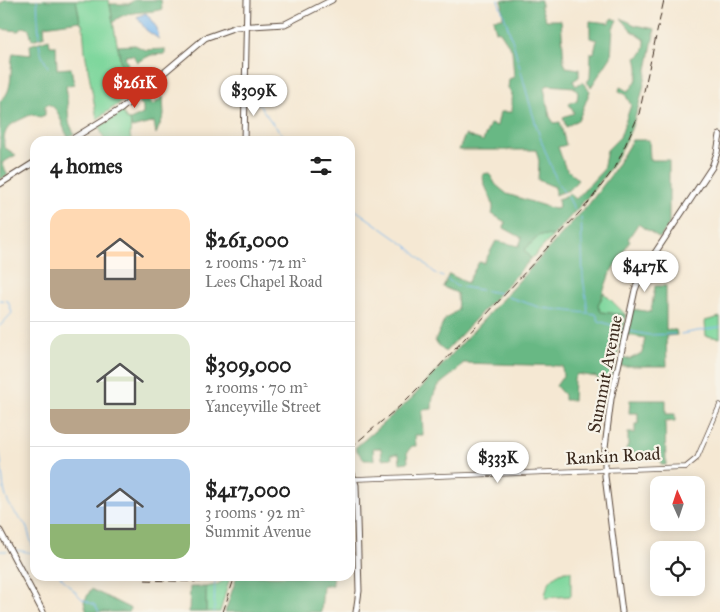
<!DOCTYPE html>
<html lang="en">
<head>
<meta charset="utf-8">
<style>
	body { margin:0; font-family:"IM FELL Great Primer",serif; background:#f6f6f6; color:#222; height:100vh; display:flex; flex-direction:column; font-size:19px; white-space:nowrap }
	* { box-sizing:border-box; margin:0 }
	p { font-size:16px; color:#767676 }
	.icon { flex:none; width:28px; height:28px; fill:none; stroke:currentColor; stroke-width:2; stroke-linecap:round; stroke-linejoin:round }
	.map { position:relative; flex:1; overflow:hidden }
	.details { position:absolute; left:30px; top:136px; width:325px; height:445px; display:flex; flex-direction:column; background:#fff; border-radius:15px; box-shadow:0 2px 12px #0003 }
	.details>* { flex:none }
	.needle { width:32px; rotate:357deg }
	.controls { position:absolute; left:650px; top:476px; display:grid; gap:10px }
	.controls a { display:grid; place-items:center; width:55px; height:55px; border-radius:10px; background:#fff; box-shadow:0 2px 12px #0003; font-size:25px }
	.price { position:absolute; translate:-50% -42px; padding:0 11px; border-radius:18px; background:#fff; color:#222; font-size:16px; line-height:32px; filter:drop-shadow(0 1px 2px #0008) }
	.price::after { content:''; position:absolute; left:50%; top:30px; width:15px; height:11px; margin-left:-8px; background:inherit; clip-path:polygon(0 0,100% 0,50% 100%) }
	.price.active { background:#c8321e; color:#fff }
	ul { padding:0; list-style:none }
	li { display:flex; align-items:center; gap:15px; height:125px; padding:0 20px }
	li+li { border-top:1px solid #e0e0e0 }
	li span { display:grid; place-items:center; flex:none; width:140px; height:100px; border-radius:15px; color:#555 }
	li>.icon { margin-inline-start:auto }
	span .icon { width:60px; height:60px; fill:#fffc; stroke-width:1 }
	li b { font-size:21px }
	h2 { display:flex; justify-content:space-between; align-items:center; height:60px; padding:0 20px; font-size:21px }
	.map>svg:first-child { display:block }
	.green { fill:#7fd79d; stroke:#5d805e }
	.forest { fill:#67b884; stroke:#517151 }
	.water { fill:#7cbaf0; stroke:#5c7287 }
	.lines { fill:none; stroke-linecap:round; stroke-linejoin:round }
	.stream { stroke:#7cbaf0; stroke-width:1 }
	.minor-casing { stroke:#574639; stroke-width:5.5 }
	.major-casing { stroke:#574639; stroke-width:7 }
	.minor { stroke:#fff; stroke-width:4 }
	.major { stroke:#fff; stroke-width:5 }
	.rail { stroke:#3b2a1e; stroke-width:1; stroke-dasharray:8 4; stroke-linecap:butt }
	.labels { text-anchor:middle; stroke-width:4.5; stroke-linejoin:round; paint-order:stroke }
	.street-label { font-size:18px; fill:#3b2a1e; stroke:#f7f3e8 }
</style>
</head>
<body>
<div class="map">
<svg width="720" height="612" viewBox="0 0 720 612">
	<rect width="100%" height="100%" fill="#f7f3e8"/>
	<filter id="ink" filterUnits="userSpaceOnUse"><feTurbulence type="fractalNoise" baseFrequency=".02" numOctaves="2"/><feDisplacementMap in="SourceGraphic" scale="10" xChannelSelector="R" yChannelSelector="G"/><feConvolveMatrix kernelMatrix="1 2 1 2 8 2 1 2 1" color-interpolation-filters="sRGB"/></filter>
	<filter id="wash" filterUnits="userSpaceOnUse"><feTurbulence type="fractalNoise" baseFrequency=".0096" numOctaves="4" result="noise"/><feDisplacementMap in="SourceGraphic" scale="20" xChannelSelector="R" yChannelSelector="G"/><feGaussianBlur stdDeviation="1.12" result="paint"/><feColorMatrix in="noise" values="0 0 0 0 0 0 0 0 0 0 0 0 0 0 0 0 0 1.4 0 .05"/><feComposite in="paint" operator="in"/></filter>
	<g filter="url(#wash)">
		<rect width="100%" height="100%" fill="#f5e8d3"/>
		<g class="green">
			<polygon points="76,0 109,0 127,98 97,119 85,52 83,26 80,21"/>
			<path d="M123,112L126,119L130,120C132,127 128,137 132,141H105L99,127Z"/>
			<polygon points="546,234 553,236 531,259 524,250 540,235"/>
			<polygon points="604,293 626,315 601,312 598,306"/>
			<polygon points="720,317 720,338 706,336 705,321"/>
			<path d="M565,571H571V596L545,598C546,584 551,576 565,571Z"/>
			<polygon points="230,577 220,612 206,612 206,587 216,585"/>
		</g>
		<g class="forest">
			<polygon points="5,0 76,0 80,21 44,26 45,36 32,40 29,29 24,27 18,31 0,29 0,4"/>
			<path d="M134,0H161L162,9C149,14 123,9 113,23L110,4H129Z"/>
			<polygon points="502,0 541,0 541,8 546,20 561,20 564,62 566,67 579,69 579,77 573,81 576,86 582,82 590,91 579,119 566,127 563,117 574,113 569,104 577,100 578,93 574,87 548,85 544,88 550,117 554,123 560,122 566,145 558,147 565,167 578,180 569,190 555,195 555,187 538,180 539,161 536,150 459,150 465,135 483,141 490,124 497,126 500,112 512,112 512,94 508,88 509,79 514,77 512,50 500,32 496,31 493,19 503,18"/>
			<polygon points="612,18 617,20 613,28 611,57 591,87 587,82 590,78 591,53 594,53 597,40 590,38 590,21 609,23"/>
			<path d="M621,18L635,25L655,29C647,67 642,106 626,141C609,177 579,206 553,236L540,235L524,250L531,259L445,352L435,341L445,319L458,310L457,293L443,287L449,274L467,283L479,262L484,263L496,241L519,246L522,238L504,228L505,222L492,214C497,200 482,189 483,174L489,173L496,185L507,194L554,209L559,208L558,199L570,194L576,199L603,170L607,150L620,137L631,105L625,94L619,91L620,87L628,91C639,82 640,71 636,58C644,54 645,48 645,40L631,30Z"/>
			<path d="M49,39L50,46H56L57,69L71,68L74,84L66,86L69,122L74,134L68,137C61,126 61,109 48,104L45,106V115L40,117L32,114C15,123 2,124 4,147L16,155L2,163L8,175L0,179V101C15,91 9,69 13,53L31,55L30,45Z"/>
			<polygon points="135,45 146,50 165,49 165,54 151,55 137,62 133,55 125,56 136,90 127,98 118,46"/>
			<polygon points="144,93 153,105 163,97 164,115 156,134 154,122 132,128 130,120 143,114 143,107 136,100"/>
			<path d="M632,140H649L650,160H669V224L660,238L638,224L628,239L630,241L610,273L598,306L601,312L626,315L611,385L601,384L597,377L577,374L574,379L573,400H564V395L556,386L563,376L562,366L463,363C448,384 432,379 432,409L422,410L423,435H415L416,446H412L407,452L408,462L400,463L399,454H391L392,458L382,459L381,448H373L374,460H364L355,448L412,398L589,204L611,175Z"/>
			<polygon points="655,286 666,286 666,330 676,330 677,335 666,336 667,366 620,366 621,358 630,359 642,353 645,338 627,335 632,309 651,312"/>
			<polygon points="630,400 666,400 666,414 675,414 675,421 665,422 666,465 661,465 660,452 624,454 628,445 628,433 635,433 635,424 638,424 638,413 629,413"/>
			<polygon points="237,576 332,576 333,585 323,585 321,612 225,612"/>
			<polygon points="190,587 206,587 206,612 189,612"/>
			<polygon points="91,589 131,609 129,612 87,612 84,602"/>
		</g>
		<polygon class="water" points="146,13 157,28 159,39 146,30 137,17"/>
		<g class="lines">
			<g class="stream">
				<polyline points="37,0 39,38"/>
				<path d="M498,0C520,52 527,109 549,161C554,172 556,183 564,192"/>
				<polyline points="39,43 42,56 48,67"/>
				<polyline points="248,90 253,96"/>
				<polyline points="255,99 273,124 289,141"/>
				<polyline points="568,197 575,210"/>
				<polyline points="350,206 408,247 436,274 443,277"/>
				<polyline points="581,217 583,278 588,312"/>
				<polyline points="447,279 456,286 500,293"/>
				<polyline points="508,297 542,308 596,314 599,321 623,329"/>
				<polyline points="0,300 8,301 12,313 0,326"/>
				<polyline points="629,331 649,335 675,334"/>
				<polyline points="681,334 720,327"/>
				<path d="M0,453C5,492 0,499 26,525L35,554"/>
				<polyline points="15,550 33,553"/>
				<polyline points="0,551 7,551"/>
				<polyline points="60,576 82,599 95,605 99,612"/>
				<polyline points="214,612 215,576"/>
			</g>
		</g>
	</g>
	<g filter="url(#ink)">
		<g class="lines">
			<defs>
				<polyline id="minor" points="355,479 686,467 697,458 720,405"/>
				<g id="major">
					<polyline points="69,141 121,109 205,38 236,27 285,24 332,0"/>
					<polyline points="244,141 247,0"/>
					<polyline points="0,184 35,162"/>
					<polyline points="350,468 356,485 359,591 356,612"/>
					<polyline points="0,531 43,612"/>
					<polyline points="622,612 605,476 605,447 611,399 635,290 641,274 712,167 717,153 720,135"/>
				</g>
			</defs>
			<use href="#minor" class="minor-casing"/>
			<use href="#major" class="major-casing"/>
			<use href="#minor" class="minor"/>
			<use href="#major" class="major"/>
			<g class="rail">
				<polyline points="350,448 400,406 435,371 589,202 616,166 639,114 664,0"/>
				<polyline points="145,580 204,582 225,576"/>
				<polyline points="223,612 235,576"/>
			</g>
		</g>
	</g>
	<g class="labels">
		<g class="street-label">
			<text transform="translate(605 374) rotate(-79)" y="6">Summit Avenue</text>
			<text transform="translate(613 456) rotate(-3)" y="6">Rankin Road</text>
		</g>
	</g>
</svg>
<div class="controls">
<a><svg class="needle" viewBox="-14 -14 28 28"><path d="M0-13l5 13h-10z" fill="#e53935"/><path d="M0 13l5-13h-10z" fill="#767676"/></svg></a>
<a><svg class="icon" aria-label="locate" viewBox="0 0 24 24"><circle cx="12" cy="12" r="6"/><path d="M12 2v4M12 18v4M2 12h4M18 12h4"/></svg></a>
</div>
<b class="price active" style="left:135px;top:109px">$261K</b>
<b class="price" style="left:254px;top:117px">$309K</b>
<b class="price" style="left:645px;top:293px">$417K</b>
<b class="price" style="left:498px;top:484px">$333K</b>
<section class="details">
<h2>4 homes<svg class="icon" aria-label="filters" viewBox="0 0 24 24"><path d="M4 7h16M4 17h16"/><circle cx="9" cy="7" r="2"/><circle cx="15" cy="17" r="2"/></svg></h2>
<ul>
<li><span style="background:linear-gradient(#ffd9b3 60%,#b9a48a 0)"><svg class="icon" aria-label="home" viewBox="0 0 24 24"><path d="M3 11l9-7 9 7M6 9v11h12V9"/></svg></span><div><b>$261,000</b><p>2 rooms · 72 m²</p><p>Lees Chapel Road</p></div></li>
<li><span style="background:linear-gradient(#dfe7d0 75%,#b9a48a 0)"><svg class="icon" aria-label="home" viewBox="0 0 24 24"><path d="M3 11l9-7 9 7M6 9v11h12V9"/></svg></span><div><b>$309,000</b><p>2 rooms · 70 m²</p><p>Yanceyville Street</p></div></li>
<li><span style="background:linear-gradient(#a9c7e8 65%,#8fb573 0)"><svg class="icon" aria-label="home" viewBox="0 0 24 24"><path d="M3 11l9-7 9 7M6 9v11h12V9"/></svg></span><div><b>$417,000</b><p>3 rooms · 92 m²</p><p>Summit Avenue</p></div></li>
</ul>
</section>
</div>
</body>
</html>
